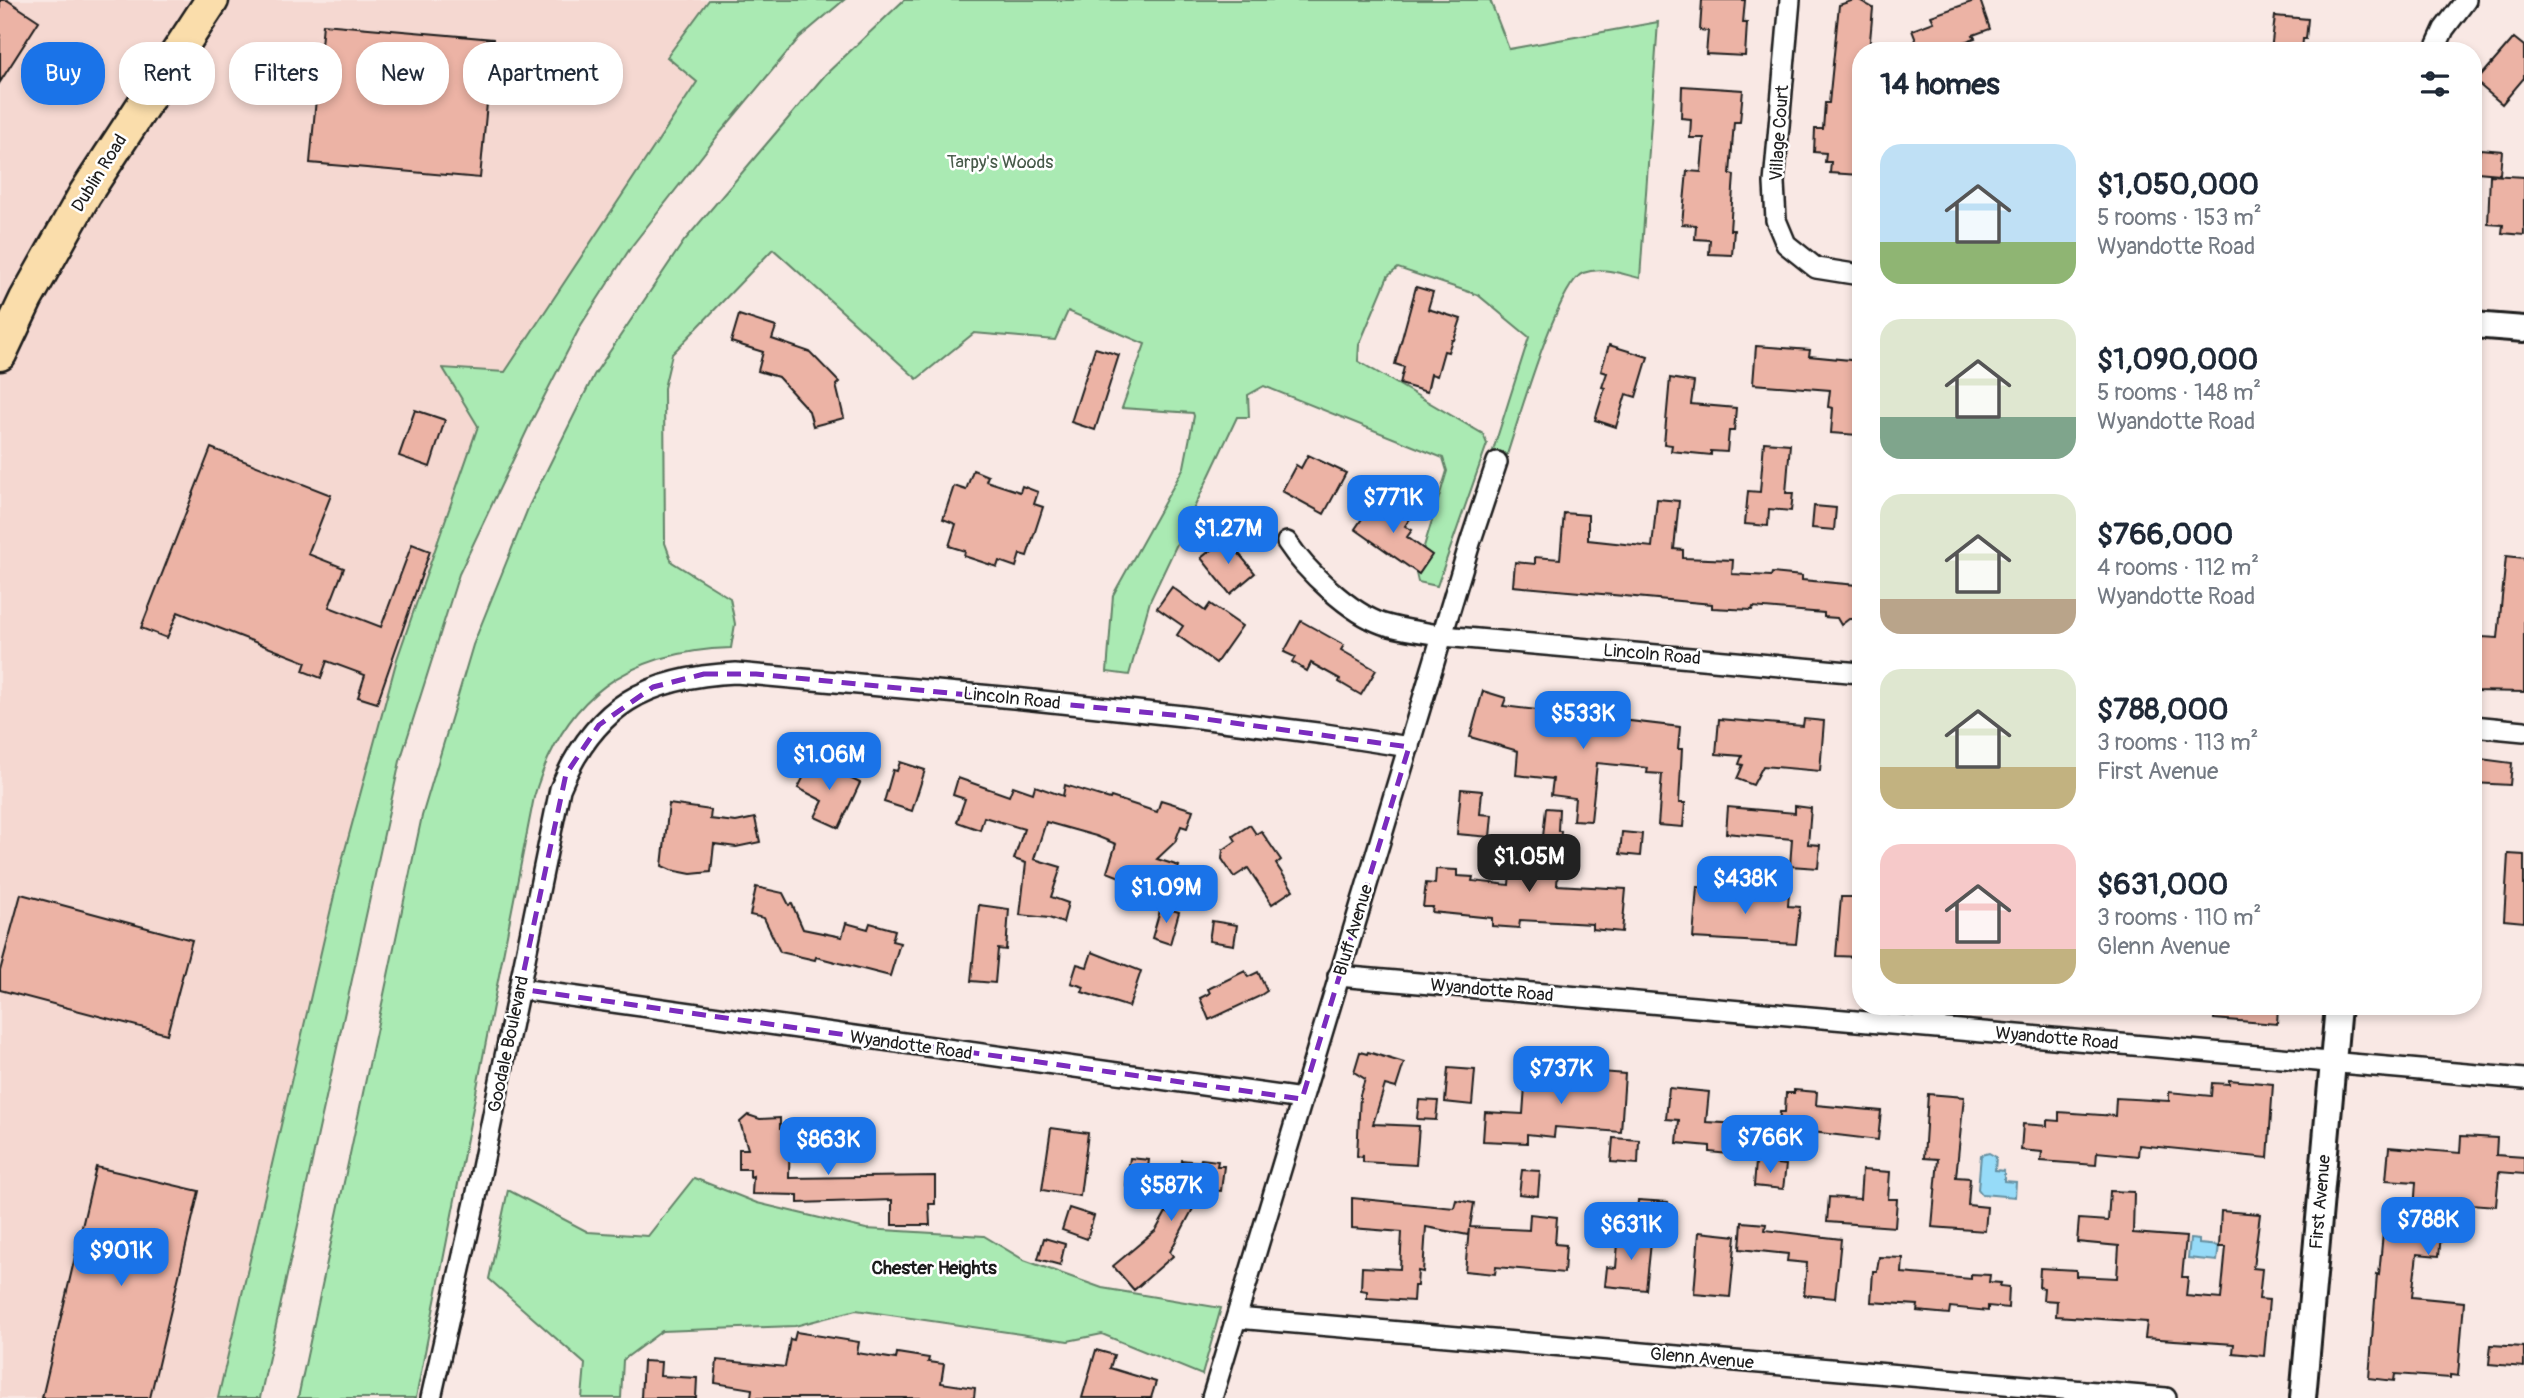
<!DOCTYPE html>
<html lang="en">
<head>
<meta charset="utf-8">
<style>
	body { margin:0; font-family:Pangolin,sans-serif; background:#f6f6f7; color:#1f2937; height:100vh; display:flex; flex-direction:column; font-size:26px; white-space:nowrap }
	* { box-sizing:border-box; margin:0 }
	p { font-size:23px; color:#747a83 }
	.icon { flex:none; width:38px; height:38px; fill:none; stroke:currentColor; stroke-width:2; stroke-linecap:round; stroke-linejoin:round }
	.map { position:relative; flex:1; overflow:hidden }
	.side { position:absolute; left:1852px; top:42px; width:630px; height:973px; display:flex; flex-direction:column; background:#fff; border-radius:28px; box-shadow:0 4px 10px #0003 }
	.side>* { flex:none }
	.top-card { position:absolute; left:21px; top:42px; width:665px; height:63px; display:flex; gap:14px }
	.price { position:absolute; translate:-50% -60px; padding:0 16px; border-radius:14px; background:#1a73e8; color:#fff; font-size:23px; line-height:46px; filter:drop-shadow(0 2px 4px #0008) }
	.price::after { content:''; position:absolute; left:50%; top:42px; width:21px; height:16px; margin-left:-10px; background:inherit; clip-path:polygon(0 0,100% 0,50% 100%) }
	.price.selected { background:#222; color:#fff }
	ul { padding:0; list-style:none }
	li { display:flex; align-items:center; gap:21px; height:175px; padding:0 28px }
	li span { display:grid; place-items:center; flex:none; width:196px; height:140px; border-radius:21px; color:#555 }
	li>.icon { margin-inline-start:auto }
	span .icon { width:84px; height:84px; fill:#fffc; stroke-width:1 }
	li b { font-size:30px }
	h2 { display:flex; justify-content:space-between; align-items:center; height:84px; padding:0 28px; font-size:30px }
	.chip { padding:0 24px; border-radius:28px; background:#fff; box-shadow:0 4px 10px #0003; font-size:24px; line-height:63px }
	.chip.selected { background:#1a73e8; color:#fff }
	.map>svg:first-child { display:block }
	.built { fill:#f5d8d1 }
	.green { fill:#aaeab3; stroke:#638368; stroke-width:2 }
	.water { fill:#96dbf8; stroke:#658fa0; stroke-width:2 }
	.building { fill:#ecb3a5; stroke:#1c1c1c; stroke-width:2 }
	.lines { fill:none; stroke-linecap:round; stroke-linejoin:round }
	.minor-casing { stroke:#1c1c1c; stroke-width:24 }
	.tertiary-casing { stroke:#1c1c1c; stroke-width:30 }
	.primary-casing { stroke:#1c1c1c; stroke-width:37 }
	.minor { stroke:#fff; stroke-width:19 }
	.tertiary { stroke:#fff; stroke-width:24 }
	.primary { stroke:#faddab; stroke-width:32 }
	.marked { fill:none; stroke:#7b2cbf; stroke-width:5; stroke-dasharray:14 9; stroke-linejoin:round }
	.labels { text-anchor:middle; stroke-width:5; stroke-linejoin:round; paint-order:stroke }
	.street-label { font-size:18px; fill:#1c1c1c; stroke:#fff }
	.park-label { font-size:18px; fill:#475a49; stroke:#fff }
	.neighbourhood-label { font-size:19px; font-weight:bold; fill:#1c1c1c; stroke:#fff }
</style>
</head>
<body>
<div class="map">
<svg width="2524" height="1398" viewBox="0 0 2524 1398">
	<rect width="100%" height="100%" fill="#f9e8e4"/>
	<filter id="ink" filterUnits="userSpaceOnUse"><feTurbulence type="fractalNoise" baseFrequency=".0143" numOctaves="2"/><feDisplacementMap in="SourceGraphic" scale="14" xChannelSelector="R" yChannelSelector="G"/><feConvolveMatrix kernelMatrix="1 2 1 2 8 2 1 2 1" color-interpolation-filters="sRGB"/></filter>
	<g filter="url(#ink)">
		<polygon class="built" points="0,0 709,0 668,57 697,81 505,372 444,368 478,425 397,659 342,861 218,1398 0,1398"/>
		<g class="green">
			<polygon points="709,0 844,0 799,38 720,133 631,247 581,325 530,424 459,574 400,761 260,1398 218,1398 342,861 397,659 478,426 443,368 505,372 697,82 667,57"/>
			<path d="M904,0H1490L1509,49L1658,22L1640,278C1621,274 1602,266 1583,273C1557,283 1515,432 1504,464L1490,460L1529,337L1478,295L1398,268L1388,276L1359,345L1358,361L1483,434L1487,444L1437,586L1418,582L1416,573L1447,471L1443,458L1264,386L1248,395L1249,417H1237L1150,601L1129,675L1107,672L1113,595L1184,467L1194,416L1193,413L1122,408L1145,344L1068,311L1055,340L974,333L917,379L773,249L672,354L664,388L665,543L672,562L730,598L735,624L731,648C628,651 563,697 534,797L416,1398H298L422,816L473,645L529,506L594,375L684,241L825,75Z"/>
			<polygon points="694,1178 757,1203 866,1229 984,1236 1024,1260 1102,1288 1221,1308 1202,1375 1102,1334 1068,1341 856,1310 795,1326 662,1331 623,1360 621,1398 582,1398 585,1364 489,1279 508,1190 588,1232 648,1236"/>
		</g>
		<g class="water">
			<polygon points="1989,1153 1996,1157 1995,1170 2004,1171 2004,1181 2016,1182 2015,1197 1982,1194 1978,1189 1981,1155"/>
			<polygon points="2190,1239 2199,1240 2199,1244 2219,1246 2217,1261 2188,1258"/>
		</g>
		<g class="building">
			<polygon points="0,0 7,0 39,21 0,82"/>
			<polygon points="1702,0 1745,0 1743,23 1747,23 1745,56 1706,54 1708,31 1700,30"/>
			<polygon points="1854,0 1859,0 1873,8 1869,51 1860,51 1860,175 1830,173 1831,162 1825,162 1826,153 1814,152 1815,129 1823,129 1825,103 1829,103 1839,5"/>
			<polygon points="1977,0 1980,0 1990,29 1973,35 1975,38 1942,50 1940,46 1920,51 1912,30 1934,22 1931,16"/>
			<polygon points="2275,16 2308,19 2306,39 2303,39 2302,51 2271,51"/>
			<polygon points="323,24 493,39 480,178 310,163"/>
			<polygon points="2514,38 2524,46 2524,78 2502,104 2476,82"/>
			<polygon points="1682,86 1743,90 1740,122 1734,122 1730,174 1734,175 1730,230 1734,230 1732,255 1709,254 1710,240 1695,239 1696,225 1682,224 1687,171 1701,172 1704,138 1690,138 1691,119 1681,118"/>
			<polygon points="2480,149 2502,151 2500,174 2477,172"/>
			<polygon points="2490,175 2524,177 2524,235 2502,233 2503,225 2488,224"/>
			<polygon points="1416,287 1433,292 1428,309 1461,319 1454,340 1452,340 1448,352 1444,351 1437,376 1431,374 1427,392 1400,384 1404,367 1395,364"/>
			<polygon points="739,315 776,327 772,339 810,352 839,382 836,385 844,418 813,426 809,411 778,377 758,371 763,352 731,342"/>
			<polygon points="1609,345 1648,357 1636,397 1626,394 1616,427 1595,420 1605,388 1602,387 1607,373 1601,371"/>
			<polygon points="1756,346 1810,350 1809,356 1860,361 1858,435 1831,433 1833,408 1828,407 1830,390 1753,384"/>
			<polygon points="1095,348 1119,355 1095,430 1071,422"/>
			<polygon points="1670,378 1694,382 1691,404 1736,408 1734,431 1729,431 1727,452 1711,451 1711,455 1671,451 1672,445 1664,444"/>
			<polygon points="415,410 445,420 430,467 399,456"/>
			<polygon points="1764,442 1790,444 1786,493 1793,493 1791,511 1769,509 1768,526 1745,524 1748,491 1760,492"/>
			<polygon points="211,448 331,495 308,554 344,568 329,607 381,627 412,544 430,551 377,703 358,697 365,675 327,661 321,678 303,671 306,662 178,612 167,638 141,628"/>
			<polygon points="1308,455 1346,473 1324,514 1282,491 1296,465 1301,468"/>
			<polygon points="973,470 988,476 986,481 1020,492 1022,486 1038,492 1034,504 1043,507 1027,556 1020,554 1016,567 999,561 997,567 964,556 965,551 949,546 956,524 943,519 954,486 966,490"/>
			<polygon points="1388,499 1412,516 1405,526 1412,530 1407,537 1432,555 1419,574 1355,529 1372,504 1381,510"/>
			<polygon points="1657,499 1679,501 1674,549 1683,550 1683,558 1733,560 1732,574 1771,576 1772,573 1802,576 1802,580 1857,585 1855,619 1849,619 1841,625 1837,618 1824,617 1824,613 1753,607 1752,610 1712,608 1712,604 1513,586 1515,562 1535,564 1535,557 1560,559 1564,513 1588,515 1588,540 1652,547"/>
			<polygon points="1814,506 1836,508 1834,530 1812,528"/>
			<polygon points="1226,538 1255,573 1230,594 1201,558"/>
			<polygon points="2506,556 2524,558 2524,692 2474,691 2473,646 2481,646 2482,637 2498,638"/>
			<polygon points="1172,587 1205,611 1210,604 1242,626 1216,663 1177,635 1183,626 1157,608"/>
			<polygon points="1301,621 1344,645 1341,650 1376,670 1361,695 1339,682 1340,679 1311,663 1307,671 1292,662 1295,657 1284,652"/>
			<polygon points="1483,691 1506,698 1503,706 1680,727 1678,749 1682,749 1679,803 1685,803 1683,827 1658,825 1662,774 1647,773 1648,768 1597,763 1591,821 1573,820 1575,798 1551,795 1553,779 1516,775 1518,751 1470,737"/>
			<polygon points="1719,719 1803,726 1804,719 1824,721 1820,771 1763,766 1753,785 1737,779 1743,765 1739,764 1742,756 1716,754"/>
			<polygon points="2473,758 2512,763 2510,785 2473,783"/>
			<polygon points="812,760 860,783 839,828 815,817 823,801 798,788"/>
			<polygon points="900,762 925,770 912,811 884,802 893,770 897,771"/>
			<polygon points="958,778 1009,796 1013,786 1033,793 1035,786 1063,796 1065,785 1110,799 1111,797 1157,812 1161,800 1193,810 1187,828 1181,826 1175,842 1157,859 1179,866 1173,886 1127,874 1125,879 1107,872 1116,844 1096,836 1046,822 1034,859 1061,867 1051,897 1068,903 1063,923 1049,918 1020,915 1026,863 1014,859 1024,829 984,817 980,830 957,822 965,799 953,795"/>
			<polygon points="1461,789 1482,791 1480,814 1492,815 1490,837 1457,834"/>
			<polygon points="669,804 711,810 710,819 736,822 755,818 760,842 736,847 714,844 711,872 691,874 671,870 662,866"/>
			<polygon points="1795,806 1811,808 1808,844 1820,845 1818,868 1790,866 1792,839 1726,833 1728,807 1795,813"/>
			<polygon points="1546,808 1559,809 1558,831 1561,831 1557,885 1626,889 1622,932 1592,929 1592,924 1520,920 1519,928 1492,926 1492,918 1432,912 1433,907 1423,907 1426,883 1435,884 1436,869 1457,870 1457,876 1473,877 1472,881 1509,885 1510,872 1539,875"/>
			<polygon points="1250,825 1256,834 1261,831 1281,860 1276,864 1293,890 1272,904 1248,868 1234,877 1222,859 1223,850 1236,841 1233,836"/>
			<polygon points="1622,832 1642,834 1640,856 1620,854"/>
			<polygon points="2508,854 2524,855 2524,922 2504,920"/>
			<polygon points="756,887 783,893 789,905 792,904 803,929 842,937 846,923 868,929 870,923 895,930 892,941 900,943 890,976 816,957 815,960 780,952 764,918 750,915"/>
			<polygon points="1697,887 1766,892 1766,890 1789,892 1788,906 1800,907 1796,944 1693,938"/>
			<polygon points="21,894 192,940 167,1034 0,990 0,971"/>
			<polygon points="1841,897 1860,897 1860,957 1836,956"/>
			<polygon points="979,905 1009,909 1006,950 998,949 995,983 971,981"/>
			<polygon points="1161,907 1179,912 1170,944 1152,938"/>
			<polygon points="1212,921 1237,925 1234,945 1209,941"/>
			<polygon points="1092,952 1141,971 1129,1007 1082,992 1084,987 1071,983 1077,964 1087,967"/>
			<polygon points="1245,971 1248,977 1258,972 1267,991 1258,997 1209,1020 1200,998 1210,993 1208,989"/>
			<polygon points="2215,1006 2278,1006 2277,1024 2214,1019"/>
			<polygon points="1360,1052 1367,1054 1368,1052 1404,1063 1396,1088 1385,1085 1373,1124 1419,1126 1416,1165 1363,1162 1363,1154 1362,1157 1357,1156 1360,1095 1365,1079 1354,1072"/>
			<polygon points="1448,1068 1475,1070 1472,1105 1445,1102"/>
			<polygon points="1530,1068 1589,1074 1589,1071 1625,1074 1621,1132 1555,1127 1554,1137 1527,1134 1527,1143 1483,1141 1485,1112 1523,1114 1526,1072 1530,1073"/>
			<polygon points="2229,1080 2273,1084 2268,1158 2139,1145 2138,1156 2097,1152 2096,1165 2041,1161 2042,1152 2021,1150 2023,1124 2047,1126 2047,1120 2059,1121 2059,1112 2115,1116 2116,1098 2169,1101 2169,1092 2211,1096 2212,1083 2229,1084"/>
			<polygon points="1669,1088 1709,1092 1706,1122 1740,1124 1738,1155 1710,1152 1710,1146 1677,1143 1679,1120 1666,1119"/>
			<polygon points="1794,1090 1817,1092 1816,1105 1881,1111 1878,1140 1779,1128 1780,1112 1785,1112 1786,1093 1794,1093"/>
			<polygon points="1928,1094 1964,1097 1956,1177 1970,1178 1968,1205 1987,1207 1985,1231 1932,1227 1938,1159 1924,1158"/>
			<polygon points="1419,1100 1438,1101 1436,1120 1417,1119"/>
			<polygon points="748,1115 760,1119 780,1118 780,1128 790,1128 789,1178 935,1176 935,1204 929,1204 930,1225 892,1225 892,1200 798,1203 798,1195 752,1194 753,1176 750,1177 750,1169 739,1169 739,1149 748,1149 740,1122"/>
			<polygon points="1051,1128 1088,1133 1080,1196 1042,1190"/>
			<polygon points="2461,1136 2497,1138 2496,1155 2524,1157 2524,1174 2499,1172 2496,1206 2444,1202 2439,1256 2417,1254 2412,1297 2464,1302 2458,1376 2450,1375 2450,1378 2395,1374 2394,1381 2369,1378 2377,1274 2379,1275 2384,1222 2413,1225 2416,1182 2386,1180 2389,1147 2460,1153"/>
			<polygon points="1613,1138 1639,1140 1638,1164 1611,1162"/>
			<polygon points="1130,1158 1149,1160 1145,1189 1126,1186"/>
			<polygon points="1201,1159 1218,1161 1217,1166 1224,1166 1221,1191 1210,1190 1210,1193 1197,1192 1196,1203 1170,1252 1173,1256 1134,1290 1113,1266 1156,1230 1166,1212 1176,1217 1182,1160 1200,1162"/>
			<polygon points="1756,1162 1786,1165 1783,1189 1754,1186"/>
			<polygon points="96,1167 199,1191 150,1398 42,1398"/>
			<polygon points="1522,1170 1540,1171 1538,1196 1519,1194"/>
			<polygon points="1862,1170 1890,1172 1888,1199 1897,1199 1895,1227 1827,1222 1829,1197 1860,1199"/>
			<polygon points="2110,1191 2134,1192 2133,1233 2186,1237 2182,1277 2188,1277 2186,1296 2221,1299 2226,1247 2219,1247 2221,1211 2260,1214 2253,1268 2262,1269 2259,1299 2269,1300 2264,1356 2233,1353 2234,1344 2145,1338 2147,1322 2056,1316 2057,1301 2043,1300 2044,1288 2039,1287 2040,1268 2076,1270 2076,1276 2117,1278 2119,1246 2077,1242 2079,1219 2108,1221"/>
			<polygon points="1352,1198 1454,1208 1456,1200 1474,1203 1470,1227 1529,1230 1530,1214 1557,1217 1555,1244 1566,1245 1564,1273 1496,1267 1495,1274 1465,1271 1469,1229 1468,1235 1426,1227 1423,1272 1418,1271 1417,1286 1414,1286 1413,1301 1367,1298 1367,1291 1361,1290 1362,1267 1400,1269 1402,1232 1352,1228"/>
			<polygon points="1638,1200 1668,1202 1666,1228 1636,1226"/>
			<polygon points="1069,1208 1094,1216 1087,1239 1062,1230"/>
			<polygon points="1742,1222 1766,1224 1765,1230 1841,1239 1835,1298 1804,1295 1807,1263 1787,1261 1788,1254 1740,1249"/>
			<polygon points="1619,1231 1652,1233 1646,1290 1605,1286 1607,1267 1616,1268"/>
			<polygon points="1699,1232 1736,1236 1730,1297 1694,1294"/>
			<polygon points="1044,1238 1065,1244 1060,1265 1038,1259"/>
			<polygon points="1879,1257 1903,1258 1902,1273 1971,1279 1971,1274 1990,1275 1989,1282 2001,1283 2000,1286 2009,1287 2008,1308 1988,1306 1988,1311 1950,1307 1949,1314 1917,1311 1918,1305 1871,1302 1873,1271 1877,1271"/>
			<polygon points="796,1332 859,1342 857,1353 896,1359 897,1353 929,1358 928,1362 944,1364 941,1383 975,1388 974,1398 751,1398 752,1389 715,1383 717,1360 785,1367 790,1339 794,1340"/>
			<polygon points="2491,1345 2524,1347 2524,1367 2489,1364"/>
			<polygon points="1096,1350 1114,1355 1110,1368 1156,1382 1151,1398 1082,1398"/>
			<polygon points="643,1361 661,1362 660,1376 697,1378 696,1398 641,1398"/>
		</g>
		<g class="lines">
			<defs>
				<g id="minor">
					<polyline points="1790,0 1774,183 1776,220 1786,244 1816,268 1860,275"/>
					<polyline points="2434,51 2444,29 2466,0"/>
					<path d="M1287,542C1306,571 1350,613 1383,624C1402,630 1424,632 1443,636L1860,673"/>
					<polyline points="2473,726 2524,731"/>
					<polyline points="1338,976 2524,1079"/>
					<polyline points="520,989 1302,1099"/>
					<polyline points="1237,1318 2166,1398"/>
					<path d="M431,1398L475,1202L560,789C595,705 648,677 736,673L1014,698L1183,716L1325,734L1409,747"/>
					<polyline points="1212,1398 1470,543 1497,462"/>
				</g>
				<g id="tertiary">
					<polyline points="2473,325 2524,329"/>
					<polyline points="2303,1398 2338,1006"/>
				</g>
				<polyline id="primary" points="0,354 26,299 85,194 212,0"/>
			</defs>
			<use href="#minor" class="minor-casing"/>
			<use href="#tertiary" class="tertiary-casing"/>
			<use href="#primary" class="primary-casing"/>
			<use href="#minor" class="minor"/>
			<use href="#tertiary" class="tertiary"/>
			<use href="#primary" class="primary"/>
		</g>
	</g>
	<path class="marked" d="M704,674H756L1183,716L1409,747L1302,1099L520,989L566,774L599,725L653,687Z"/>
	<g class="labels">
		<g class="street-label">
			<text transform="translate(1779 133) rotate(-86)" y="6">Village Court</text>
			<text transform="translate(99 173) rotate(-58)" y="6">Dublin Road</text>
			<text transform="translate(1652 654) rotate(5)" y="6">Lincoln Road</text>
			<text transform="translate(1012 698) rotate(6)" y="6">Lincoln Road</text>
			<text transform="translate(1353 930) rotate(-73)" y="6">Bluff Avenue</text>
			<text transform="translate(1492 990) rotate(5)" y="6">Wyandotte Road</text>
			<text transform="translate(2057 1038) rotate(5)" y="6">Wyandotte Road</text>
			<text transform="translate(508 1044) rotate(-78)" y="6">Goodale Boulevard</text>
			<text transform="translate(911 1045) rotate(8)" y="6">Wyandotte Road</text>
			<text transform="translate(2320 1202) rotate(-85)" y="6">First Avenue</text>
			<text transform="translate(1702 1358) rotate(5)" y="6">Glenn Avenue</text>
		</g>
		<g class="park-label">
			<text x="1000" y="168">Tarpy's Woods</text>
		</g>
		<g class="neighbourhood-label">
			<text x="934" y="1274">Chester Heights</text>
		</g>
	</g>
</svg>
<b class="price" style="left:1393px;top:535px">$771K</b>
<b class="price" style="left:1228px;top:566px">$1.27M</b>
<b class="price" style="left:1583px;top:751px">$533K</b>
<b class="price" style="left:829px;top:792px">$1.06M</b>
<b class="price selected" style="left:1529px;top:894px">$1.05M</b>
<b class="price" style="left:1745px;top:916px">$438K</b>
<b class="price" style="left:1166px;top:925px">$1.09M</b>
<b class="price" style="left:1561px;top:1106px">$737K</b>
<b class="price" style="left:1770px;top:1175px">$766K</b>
<b class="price" style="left:828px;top:1177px">$863K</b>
<b class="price" style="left:1171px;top:1223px">$587K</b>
<b class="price" style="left:2428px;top:1257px">$788K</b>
<b class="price" style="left:1631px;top:1262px">$631K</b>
<b class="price" style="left:121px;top:1288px">$901K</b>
<div class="top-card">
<a class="chip selected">Buy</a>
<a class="chip">Rent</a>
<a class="chip">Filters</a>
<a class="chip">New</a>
<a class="chip">Apartment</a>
</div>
<section class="side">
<h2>14 homes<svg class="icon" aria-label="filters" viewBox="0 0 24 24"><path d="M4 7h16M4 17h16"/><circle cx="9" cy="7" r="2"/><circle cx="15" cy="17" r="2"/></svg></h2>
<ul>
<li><span style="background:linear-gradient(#bfe0f5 70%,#8fb573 0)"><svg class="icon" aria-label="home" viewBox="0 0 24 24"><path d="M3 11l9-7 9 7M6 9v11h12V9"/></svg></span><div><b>$1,050,000</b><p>5 rooms · 153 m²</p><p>Wyandotte Road</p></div></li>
<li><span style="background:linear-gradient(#dfe7d0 70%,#7fa58c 0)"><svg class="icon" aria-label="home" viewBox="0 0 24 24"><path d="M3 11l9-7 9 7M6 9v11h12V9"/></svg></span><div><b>$1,090,000</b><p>5 rooms · 148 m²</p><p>Wyandotte Road</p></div></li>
<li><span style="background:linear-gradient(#dfe7d0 75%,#b9a48a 0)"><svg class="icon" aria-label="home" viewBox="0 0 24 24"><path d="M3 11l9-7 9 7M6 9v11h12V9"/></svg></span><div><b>$766,000</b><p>4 rooms · 112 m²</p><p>Wyandotte Road</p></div></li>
<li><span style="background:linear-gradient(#dfe7d0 70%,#c2b280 0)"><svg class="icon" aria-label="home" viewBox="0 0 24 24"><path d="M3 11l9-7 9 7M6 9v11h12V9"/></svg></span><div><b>$788,000</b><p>3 rooms · 113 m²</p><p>First Avenue</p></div></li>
<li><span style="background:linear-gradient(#f6c9c9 75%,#c2b280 0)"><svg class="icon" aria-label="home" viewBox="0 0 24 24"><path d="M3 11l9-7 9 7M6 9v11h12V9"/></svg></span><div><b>$631,000</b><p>3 rooms · 110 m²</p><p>Glenn Avenue</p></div></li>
</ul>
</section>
</div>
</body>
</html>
